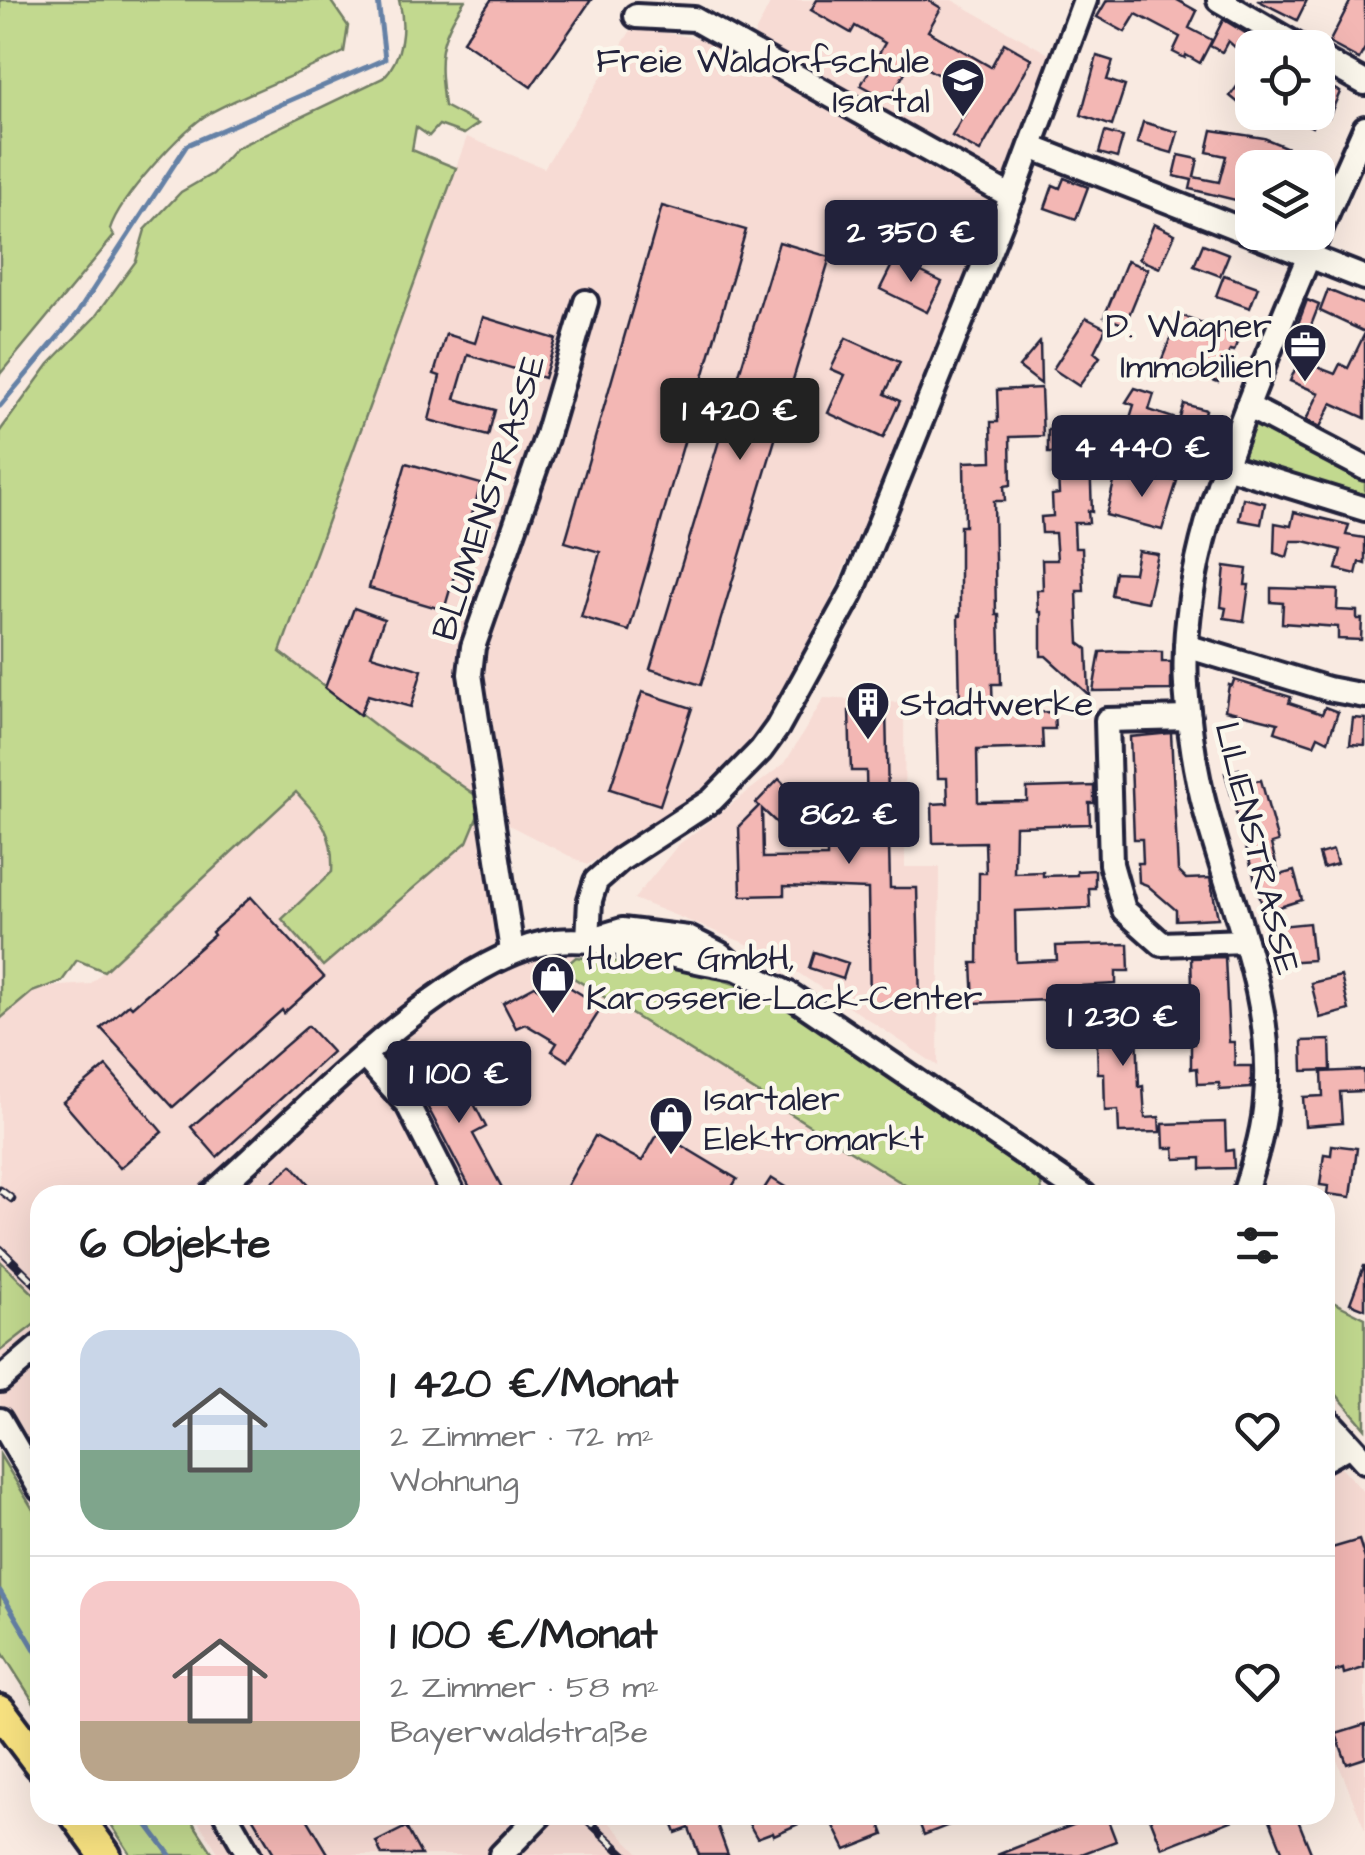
<!DOCTYPE html>
<html lang="de">
<head>
<meta charset="utf-8">
<style>
	body { margin:0; font-family:"Architects Daughter",sans-serif; background:#f2f2f2; color:#202124; height:100vh; display:flex; flex-direction:column; font-size:38px; white-space:nowrap }
	* { box-sizing:border-box; margin:0 }
	p { font-size:32px; color:#757577 }
	.icon { flex:none; width:55px; height:55px; fill:none; stroke:currentColor; stroke-width:2; stroke-linecap:round; stroke-linejoin:round }
	.map { position:relative; flex:1; overflow:hidden }
	.sheet { position:absolute; left:30px; top:1185px; width:1305px; height:640px; display:flex; flex-direction:column; background:#fff; border-radius:30px; box-shadow:0 10px 40px #0002 }
	.sheet>* { flex:none }
	.fabs { position:absolute; left:1235px; top:30px; display:grid; gap:20px }
	.fabs a { display:grid; place-items:center; width:100px; height:100px; border-radius:20px; background:#fff; box-shadow:0 10px 40px #0002; font-size:50px }
	.price { position:absolute; translate:-50% -85px; padding:0 22px; border-radius:10px; background:#22223b; color:#fff; font-size:32px; line-height:65px; filter:drop-shadow(0 2px 5px #0008) }
	.price::after { content:''; position:absolute; left:50%; top:60px; width:30px; height:22px; margin-left:-15px; background:inherit; clip-path:polygon(0 0,100% 0,50% 100%) }
	.price.active { background:#222; color:#fff }
	ul { padding:0; list-style:none }
	li { display:flex; align-items:center; gap:30px; height:250px; padding:0 50px }
	li+li { border-top:2px solid #e0e0e0 }
	li span { display:grid; place-items:center; flex:none; width:280px; height:200px; border-radius:30px; color:#555 }
	li>.icon { margin-inline-start:auto }
	span .icon { width:120px; height:120px; fill:#fffc; stroke-width:1 }
	li b { font-size:42px }
	h2 { display:flex; justify-content:space-between; align-items:center; height:120px; padding:0 50px; font-size:42px }
	.map>svg:first-child { display:block }
	.built { fill:#f7dbd4 }
	.green { fill:#c2d98f; stroke:#727e65; stroke-width:2.5 }
	.lines { fill:none; stroke-linecap:round; stroke-linejoin:round }
	.stream { stroke:#6581a6; stroke-width:5 }
	.building { fill:#f3b7b4; stroke:#22223b; stroke-width:2.5 }
	.minor-casing { stroke:#22223b; stroke-width:30 }
	.major-casing { stroke:#22223b; stroke-width:38 }
	.minor { stroke:#fbf7ec; stroke-width:22 }
	.major { stroke:#f8e281; stroke-width:30 }
	.rail-casing { stroke:#22223b; stroke-width:9 }
	.rail { stroke:#fbf7ec; stroke-width:5; stroke-dasharray:15; stroke-linecap:butt }
	.labels { text-anchor:middle; stroke-width:9; stroke-linejoin:round; paint-order:stroke }
	.poi-label { font-size:35px; fill:#22223b; stroke:#fbf7ec; text-anchor:start }
	.street-label { font-size:35px; fill:#22223b; stroke:#fbf7ec }
</style>
</head>
<body>
<div class="map">
<svg width="1365" height="1855" viewBox="0 0 1365 1855">
	<rect width="100%" height="100%" fill="#f9eae1"/>
	<filter id="ink" filterUnits="userSpaceOnUse"><feTurbulence type="fractalNoise" baseFrequency=".01" numOctaves="2"/><feDisplacementMap in="SourceGraphic" scale="20" xChannelSelector="R" yChannelSelector="G"/><feConvolveMatrix kernelMatrix="1 2 1 2 8 2 1 2 1" color-interpolation-filters="sRGB"/></filter>
	<g filter="url(#ink)">
		<g class="built">
			<polygon points="772,0 952,0 1056,58 1005,179 752,39"/>
			<polygon points="633,27 707,40 997,202 911,416 823,616 748,753 653,827 587,865 487,814 500,922 576,957 561,971 921,1195 40,1195 40,1300 0,1261 0,990 90,984 349,744 280,652 467,137 544,168"/>
			<polygon points="824,698 904,703 905,867 940,867 938,1066 767,952 634,899 678,845 785,763"/>
			<polygon points="40,1320 40,1516 0,1446 0,1351"/>
			<polygon points="1325,1451 1365,1493 1365,1830 1325,1730"/>
			<polygon points="194,1815 602,1815 641,1855 220,1855"/>
		</g>
		<g class="green">
			<path d="M0,0H330L348,26L344,52C300,74 252,90 210,113C182,129 119,199 110,229L114,236L0,374Z"/>
			<path d="M399,0H465C437,41 438,59 444,106L478,124L464,134L439,125L429,136L416,127L412,150L456,168L280,652L392,738L484,801L467,842L323,966L282,919L332,872C334,833 322,820 296,792L104,971L77,960L62,981L32,992L0,1019V431L49,364L95,317L136,261L145,230L181,192L212,174L236,148L383,78C403,58 406,26 399,0Z"/>
			<path d="M1256,423L1365,475V503L1243,461C1242,450 1247,431 1256,423Z"/>
			<polygon points="576,957 689,969 774,997 1040,1171 1042,1195 921,1195 561,970"/>
			<polygon points="0,1261 40,1300 40,1320 0,1351"/>
			<polygon points="1325,1298 1365,1318 1365,1428 1325,1381"/>
			<polygon points="0,1455 40,1521 40,1712 0,1649"/>
			<polygon points="105,1815 188,1815 214,1855 131,1855"/>
		</g>
		<g class="lines">
			<g class="stream">
				<polyline points="0,406 77,314 187,145 385,59 378,0"/>
				<polyline points="0,1591 40,1658"/>
				<polyline points="140,1815 170,1855"/>
			</g>
		</g>
		<g class="building">
			<polygon points="491,0 591,0 531,87 463,41"/>
			<polygon points="817,0 928,0 941,8 928,31 991,67 1004,43 1032,59 980,152 952,136 975,96 912,60 889,100 861,85 885,43 855,26 851,33 811,10"/>
			<polygon points="1107,0 1177,0 1197,11 1189,28 1212,40 1200,63 1186,55 1185,58 1173,52 1180,37 1136,14 1125,32 1097,17"/>
			<polygon points="1257,0 1307,0 1297,20"/>
			<polygon points="1351,0 1365,0 1365,48 1359,59 1329,43"/>
			<polygon points="1223,20 1224,20 1270,48 1252,48 1252,62 1228,41 1222,52 1210,46"/>
			<polygon points="1097,56 1113,61 1107,80 1125,86 1112,126 1081,115"/>
			<polygon points="1252,66 1252,114 1230,96"/>
			<polygon points="1318,80 1340,92 1329,117 1319,113 1312,127 1283,112 1318,112"/>
			<polygon points="1143,122 1178,132 1172,153 1137,143"/>
			<polygon points="1212,130 1264,138 1331,166 1252,168 1252,204 1190,189 1192,180 1174,176 1179,155 1198,159 1194,177 1219,182 1226,156 1207,152"/>
			<polygon points="1105,132 1123,137 1117,158 1099,153"/>
			<polygon points="1064,178 1088,187 1076,219 1045,208 1053,185 1060,188"/>
			<polygon points="662,206 746,230 629,631 581,617 600,552 565,542"/>
			<polygon points="1154,224 1175,234 1160,268 1139,259"/>
			<polygon points="779,242 830,257 701,685 650,669"/>
			<polygon points="1203,244 1229,254 1220,276 1194,266"/>
			<polygon points="895,259 942,282 927,312 880,289"/>
			<polygon points="1127,261 1148,269 1125,325 1104,317"/>
			<polygon points="1224,275 1258,287 1250,308 1216,296"/>
			<polygon points="1328,290 1365,305 1365,332 1320,311"/>
			<polygon points="1307,300 1319,305 1310,328 1298,324"/>
			<polygon points="1178,314 1239,337 1234,351 1230,350 1218,382 1187,371 1184,377 1179,377 1158,369 1174,329 1170,328"/>
			<polygon points="483,317 556,339 544,378 468,355 455,399 495,410 488,436 429,420 440,376 434,374 446,334 475,343"/>
			<polygon points="1086,318 1106,328 1094,352 1100,357 1079,386 1053,369"/>
			<polygon points="1365,333 1365,418 1332,403 1320,427 1306,420 1319,393 1290,381 1299,360 1335,374 1340,364 1348,368"/>
			<polygon points="846,338 900,362 885,394 900,401 883,438 828,413 845,375 831,369"/>
			<polygon points="1040,342 1041,384 1019,367"/>
			<polygon points="1041,388 1043,436 1010,437 1011,485 1004,486 1005,501 994,501 996,615 999,615 1001,684 992,684 993,714 1054,712 1055,729 1042,729 1043,748 977,750 978,802 1027,801 1027,788 1094,786 1094,803 1089,803 1090,824 1015,826 1014,873 1043,872 1043,876 1077,875 1077,871 1095,870 1095,888 1089,888 1090,908 1015,911 1016,962 1057,960 1056,946 1128,944 1129,971 1116,971 1116,984 1045,988 1046,1000 974,1003 972,963 978,963 979,873 986,873 985,842 933,843 932,804 948,803 947,778 938,778 936,713 954,713 954,703 960,703 958,616 960,616 960,526 965,526 964,462 992,461 991,422 998,422 997,390"/>
			<polygon points="1135,388 1154,394 1149,410 1179,420 1184,404 1206,410 1202,426 1196,424 1186,457 1124,437 1134,405 1126,402"/>
			<polygon points="1077,429 1077,434 1089,434 1092,512 1088,511 1089,523 1074,523 1075,548 1082,548 1084,591 1077,591 1078,622 1079,643 1087,649 1089,695 1046,656 1041,656 1041,612 1038,612 1037,590 1043,590 1042,560 1057,560 1055,533 1042,533 1041,517 1053,516 1052,495 1059,494 1057,453 1048,453 1048,430"/>
			<polygon points="406,463 481,484 444,610 369,588"/>
			<polygon points="1116,474 1143,481 1144,474 1177,481 1162,530 1106,515"/>
			<polygon points="1243,498 1265,503 1261,524 1239,520"/>
			<polygon points="1294,512 1349,525 1346,535 1365,538 1365,564 1359,562 1356,574 1336,569 1341,550 1304,541 1291,541 1287,557 1274,553 1275,523 1291,526"/>
			<polygon points="1138,551 1158,554 1147,602 1111,595 1115,572 1134,573"/>
			<polygon points="1225,566 1247,569 1245,585 1249,585 1244,621 1224,618 1226,608 1221,607"/>
			<polygon points="1271,588 1338,590 1337,610 1357,611 1357,619 1362,619 1361,640 1338,639 1338,627 1282,623 1283,603 1271,602"/>
			<polygon points="354,608 384,619 371,655 422,670 411,707 368,695 360,715 325,688"/>
			<polygon points="1119,651 1162,652 1162,662 1171,662 1171,690 1093,691 1100,652"/>
			<polygon points="1234,680 1291,697 1289,703 1322,714 1325,707 1338,712 1328,741 1318,736 1314,745 1275,732 1278,723 1225,710 1229,685 1232,686"/>
			<polygon points="642,692 692,708 660,805 610,789"/>
			<polygon points="886,710 890,888 917,888 920,1002 870,1003 868,889 784,886 784,895 741,896 739,826 759,806 756,803 779,779 801,801 778,824 762,809 763,858 827,857 827,850 868,849 866,771 851,771 849,711"/>
			<polygon points="1353,718 1365,719 1365,745 1350,744"/>
			<polygon points="1171,733 1178,871 1186,879 1210,878 1218,918 1176,920 1176,910 1147,885 1139,882 1138,863 1143,863 1142,839 1134,839 1130,737"/>
			<polygon points="1239,769 1243,784 1261,780 1278,842 1271,844 1279,875 1294,871 1302,900 1264,912 1225,773"/>
			<polygon points="1333,850 1337,864 1323,868 1319,854"/>
			<polygon points="251,897 324,977 284,1013 282,1010 173,1107 101,1028 129,1004 132,1007 214,935 212,932"/>
			<polygon points="1309,923 1313,960 1282,962 1279,926"/>
			<polygon points="814,952 848,963 843,979 809,968"/>
			<polygon points="1225,957 1229,1042 1234,1042 1235,1066 1251,1066 1251,1088 1220,1090 1219,1083 1198,1084 1197,1068 1191,1069 1191,1044 1194,1044 1191,958"/>
			<polygon points="1341,976 1349,1010 1320,1018 1311,983"/>
			<polygon points="566,985 602,1007 568,1061 552,1051 557,1043 525,1024 516,1028 503,1003 535,986 557,1000"/>
			<polygon points="1136,1003 1139,1087 1143,1086 1145,1118 1159,1117 1160,1132 1119,1133 1118,1110 1105,1111 1104,1073 1098,1073 1096,1016 1112,1015 1112,1004"/>
			<polygon points="308,1026 332,1052 217,1157 191,1127"/>
			<polygon points="1330,1040 1331,1070 1303,1071 1302,1041"/>
			<polygon points="452,1061 486,1127 473,1134 506,1195 474,1195 414,1081"/>
			<polygon points="106,1066 162,1132 120,1168 63,1102"/>
			<polygon points="1364,1070 1364,1091 1340,1092 1342,1123 1305,1126 1303,1097 1323,1096 1322,1072"/>
			<polygon points="1225,1122 1226,1151 1233,1150 1234,1168 1201,1169 1201,1158 1175,1159 1174,1148 1164,1148 1163,1124"/>
			<polygon points="659,1132 737,1179 727,1195 562,1195 595,1136 642,1161"/>
			<polygon points="1332,1145 1357,1148 1351,1197 1327,1194 1328,1186 1320,1185 1324,1154 1331,1155"/>
			<polygon points="292,1165 318,1195 258,1195"/>
			<polygon points="771,1178 798,1195 760,1195"/>
			<polygon points="1364,1266 1365,1266 1365,1309 1350,1303"/>
			<polygon points="1359,1540 1365,1559 1364,1668 1344,1674 1343,1669 1325,1675 1325,1550"/>
			<polygon points="1365,1725 1365,1758 1347,1764 1336,1734"/>
			<polygon points="251,1815 305,1815 329,1855 275,1855"/>
			<polygon points="669,1815 720,1815 715,1819 728,1855 699,1855 689,1828 676,1833"/>
			<polygon points="744,1815 814,1815 814,1817 774,1835 773,1832 757,1838"/>
			<polygon points="849,1815 877,1815 884,1835 846,1850 832,1822"/>
			<polygon points="916,1815 972,1815 972,1816 924,1835"/>
			<polygon points="1098,1815 1106,1815 1116,1841 1079,1855 997,1855"/>
			<polygon points="1149,1815 1244,1815 1244,1816 1162,1848"/>
			<polygon points="1268,1815 1296,1815 1312,1855 1284,1855"/>
			<polygon points="406,1827 421,1855 382,1855 376,1842"/>
		</g>
		<g class="lines">
			<defs>
				<g id="minor">
					<polyline points="1219,0 1301,48"/>
					<polyline points="636,16 694,19 1012,197"/>
					<polyline points="1318,57 1365,83"/>
					<polyline points="1031,147 1365,278"/>
					<polyline points="1247,406 1365,468"/>
					<polyline points="1226,466 1365,509"/>
					<polyline points="1186,646 1328,689 1365,696"/>
					<polyline points="1189,718 1107,720 1111,864 1124,910 1162,944 1245,941"/>
					<polyline points="592,939 622,930 688,938 720,954 736,968 789,994 1084,1195"/>
					<polyline points="588,940 590,900 596,881 620,860 712,800 761,750 777,728 852,592 1019,178 1085,0"/>
					<polyline points="512,951 470,674 473,647 546,438 586,302"/>
					<polyline points="364,1056 408,1105 454,1195"/>
					<path d="M211,1195C294,1124 449,953 556,941C610,935 681,961 736,968"/>
					<path d="M1244,1195C1253,1164 1264,1132 1266,1099C1275,999 1231,907 1206,812C1195,771 1189,728 1186,686C1180,576 1224,465 1264,364C1296,285 1330,206 1365,128"/>
					<polyline points="0,1380 40,1346"/>
					<polyline points="1325,1417 1365,1461"/>
					<polyline points="0,1420 40,1489"/>
					<polyline points="1325,1459 1350,1445"/>
					<polyline points="226,1815 249,1855"/>
					<polyline points="501,1855 540,1815"/>
				</g>
				<g id="major">
					<polyline points="0,1711 40,1764"/>
					<polyline points="76,1815 105,1855"/>
				</g>
			</defs>
			<use href="#minor" class="minor-casing"/>
			<use href="#major" class="major-casing"/>
			<use href="#minor" class="minor"/>
			<use href="#major" class="major"/>
			<defs>
				<g id="rail">
					<polyline points="0,1190 12,1199"/>
					<polyline points="0,1249 40,1288"/>
					<polyline points="582,1815 625,1855"/>
				</g>
			</defs>
			<use href="#rail" class="rail-casing"/>
			<use href="#rail" class="rail"/>
		</g>
	</g>
	<defs>
		<symbol id="school-pin" viewBox="-11 -11 22 30"><path d="M0 17L-7.5 6A9.5 9.5 0 1 1 7.5 6Z" fill="#22223b" stroke="#fbf7ec"/><path d="M0-5L7-2L0 1L-7-2ZM-4 1L0 2.5L4 1V4Q0 6-4 4Z" fill="#fff"/></symbol>
		<symbol id="office-pin" viewBox="-11 -11 22 30"><path d="M0 17L-7.5 6A9.5 9.5 0 1 1 7.5 6Z" fill="#22223b" stroke="#fbf7ec"/><path d="M-6-3h4V-5.5h4V-3h4V5H-6ZM-1-4.5V-3h2v-1.5ZM-6 0V1H6V0Z" fill="#fff"/></symbol>
		<symbol id="building-pin" viewBox="-11 -11 22 30"><path d="M0 17L-7.5 6A9.5 9.5 0 1 1 7.5 6Z" fill="#22223b" stroke="#fbf7ec"/><path d="M-4-6H4V6H1V3H-1V6H-4ZM-2.5-4.3h1.7v1.8h-1.7ZM.8-4.3h1.7v1.8H.8ZM-2.5-1h1.7V.8h-1.7ZM.8-1h1.7V.8H.8Z" fill="#fff"/></symbol>
		<symbol id="shop-pin" viewBox="-11 -11 22 30"><path d="M0 17L-7.5 6A9.5 9.5 0 1 1 7.5 6Z" fill="#22223b" stroke="#fbf7ec"/><path d="M-5-2.5h2.3a2.7 3.5 0 0 1 5.4 0H5L5.5 6h-11ZM-1.5-2.5h3a1.5 2.3 0 0 0-3 0Z" fill="#fff"/></symbol>
	</defs>
	<g fill-rule="evenodd">
		<use href="#school-pin" x="938" y="55" width="50" height="68"/>
		<use href="#office-pin" x="1280" y="320" width="50" height="68"/>
		<use href="#building-pin" x="843" y="678" width="50" height="68"/>
		<use href="#shop-pin" x="528" y="952" width="50" height="68"/>
		<use href="#shop-pin" x="646" y="1093" width="50" height="68"/>
	</g>
	<g class="labels">
		<g class="poi-label">
			<text x="930" y="72" text-anchor="end">Freie Waldorfschule<tspan x="930" dy="40">Isartal</tspan></text>
			<text x="1272" y="337" text-anchor="end">D. Wagner<tspan x="1272" dy="40">Immobilien</tspan></text>
			<text x="900" y="715">Stadtwerke</text>
			<text x="586" y="969">Huber GmbH,<tspan x="586" dy="40">Karosserie-Lack-Center</tspan></text>
			<text x="704" y="1110">Isartaler<tspan x="704" dy="40">Elektromarkt</tspan></text>
		</g>
		<g class="street-label">
			<text transform="translate(488 497) rotate(-72)" y="12">BLUMENSTRASSE</text>
			<text transform="translate(1258 848) rotate(76)" y="12">LILIENSTRASSE</text>
		</g>
	</g>
</svg>
<div class="fabs">
<a><svg class="icon" aria-label="locate" viewBox="0 0 24 24"><circle cx="12" cy="12" r="6"/><path d="M12 2v4M12 18v4M2 12h4M18 12h4"/></svg></a>
<a><svg class="icon" aria-label="layers" viewBox="0 0 24 24"><path d="M12 4l9 5-9 5-9-5zM3 14l9 5 9-5"/></svg></a>
</div>
<b class="price" style="left:911px;top:285px">2 350 €</b>
<b class="price active" style="left:740px;top:463px">1 420 €</b>
<b class="price" style="left:1142px;top:500px">4 440 €</b>
<b class="price" style="left:849px;top:867px">862 €</b>
<b class="price" style="left:1123px;top:1069px">1 230 €</b>
<b class="price" style="left:459px;top:1126px">1 100 €</b>
<section class="sheet">
<h2>6 Objekte<svg class="icon" aria-label="filters" viewBox="0 0 24 24"><path d="M4 7h16M4 17h16"/><circle cx="9" cy="7" r="2"/><circle cx="15" cy="17" r="2"/></svg></h2>
<ul>
<li><span style="background:linear-gradient(#c9d6e8 60%,#7fa58c 0)"><svg class="icon" aria-label="home" viewBox="0 0 24 24"><path d="M3 11l9-7 9 7M6 9v11h12V9"/></svg></span><div><b>1 420 €/Monat</b><p>2 Zimmer · 72 m²</p><p>Wohnung</p></div><svg class="icon" aria-label="heart" viewBox="0 0 24 24"><path d="M12 20l-8-8c-3-5 5-10 8-4 3-6 11-1 8 4z"/></svg></li>
<li><span style="background:linear-gradient(#f6c9c9 70%,#b9a48a 0)"><svg class="icon" aria-label="home" viewBox="0 0 24 24"><path d="M3 11l9-7 9 7M6 9v11h12V9"/></svg></span><div><b>1 100 €/Monat</b><p>2 Zimmer · 58 m²</p><p>Bayerwaldstraße</p></div><svg class="icon" aria-label="heart" viewBox="0 0 24 24"><path d="M12 20l-8-8c-3-5 5-10 8-4 3-6 11-1 8 4z"/></svg></li>
</ul>
</section>
</div>
</body>
</html>
